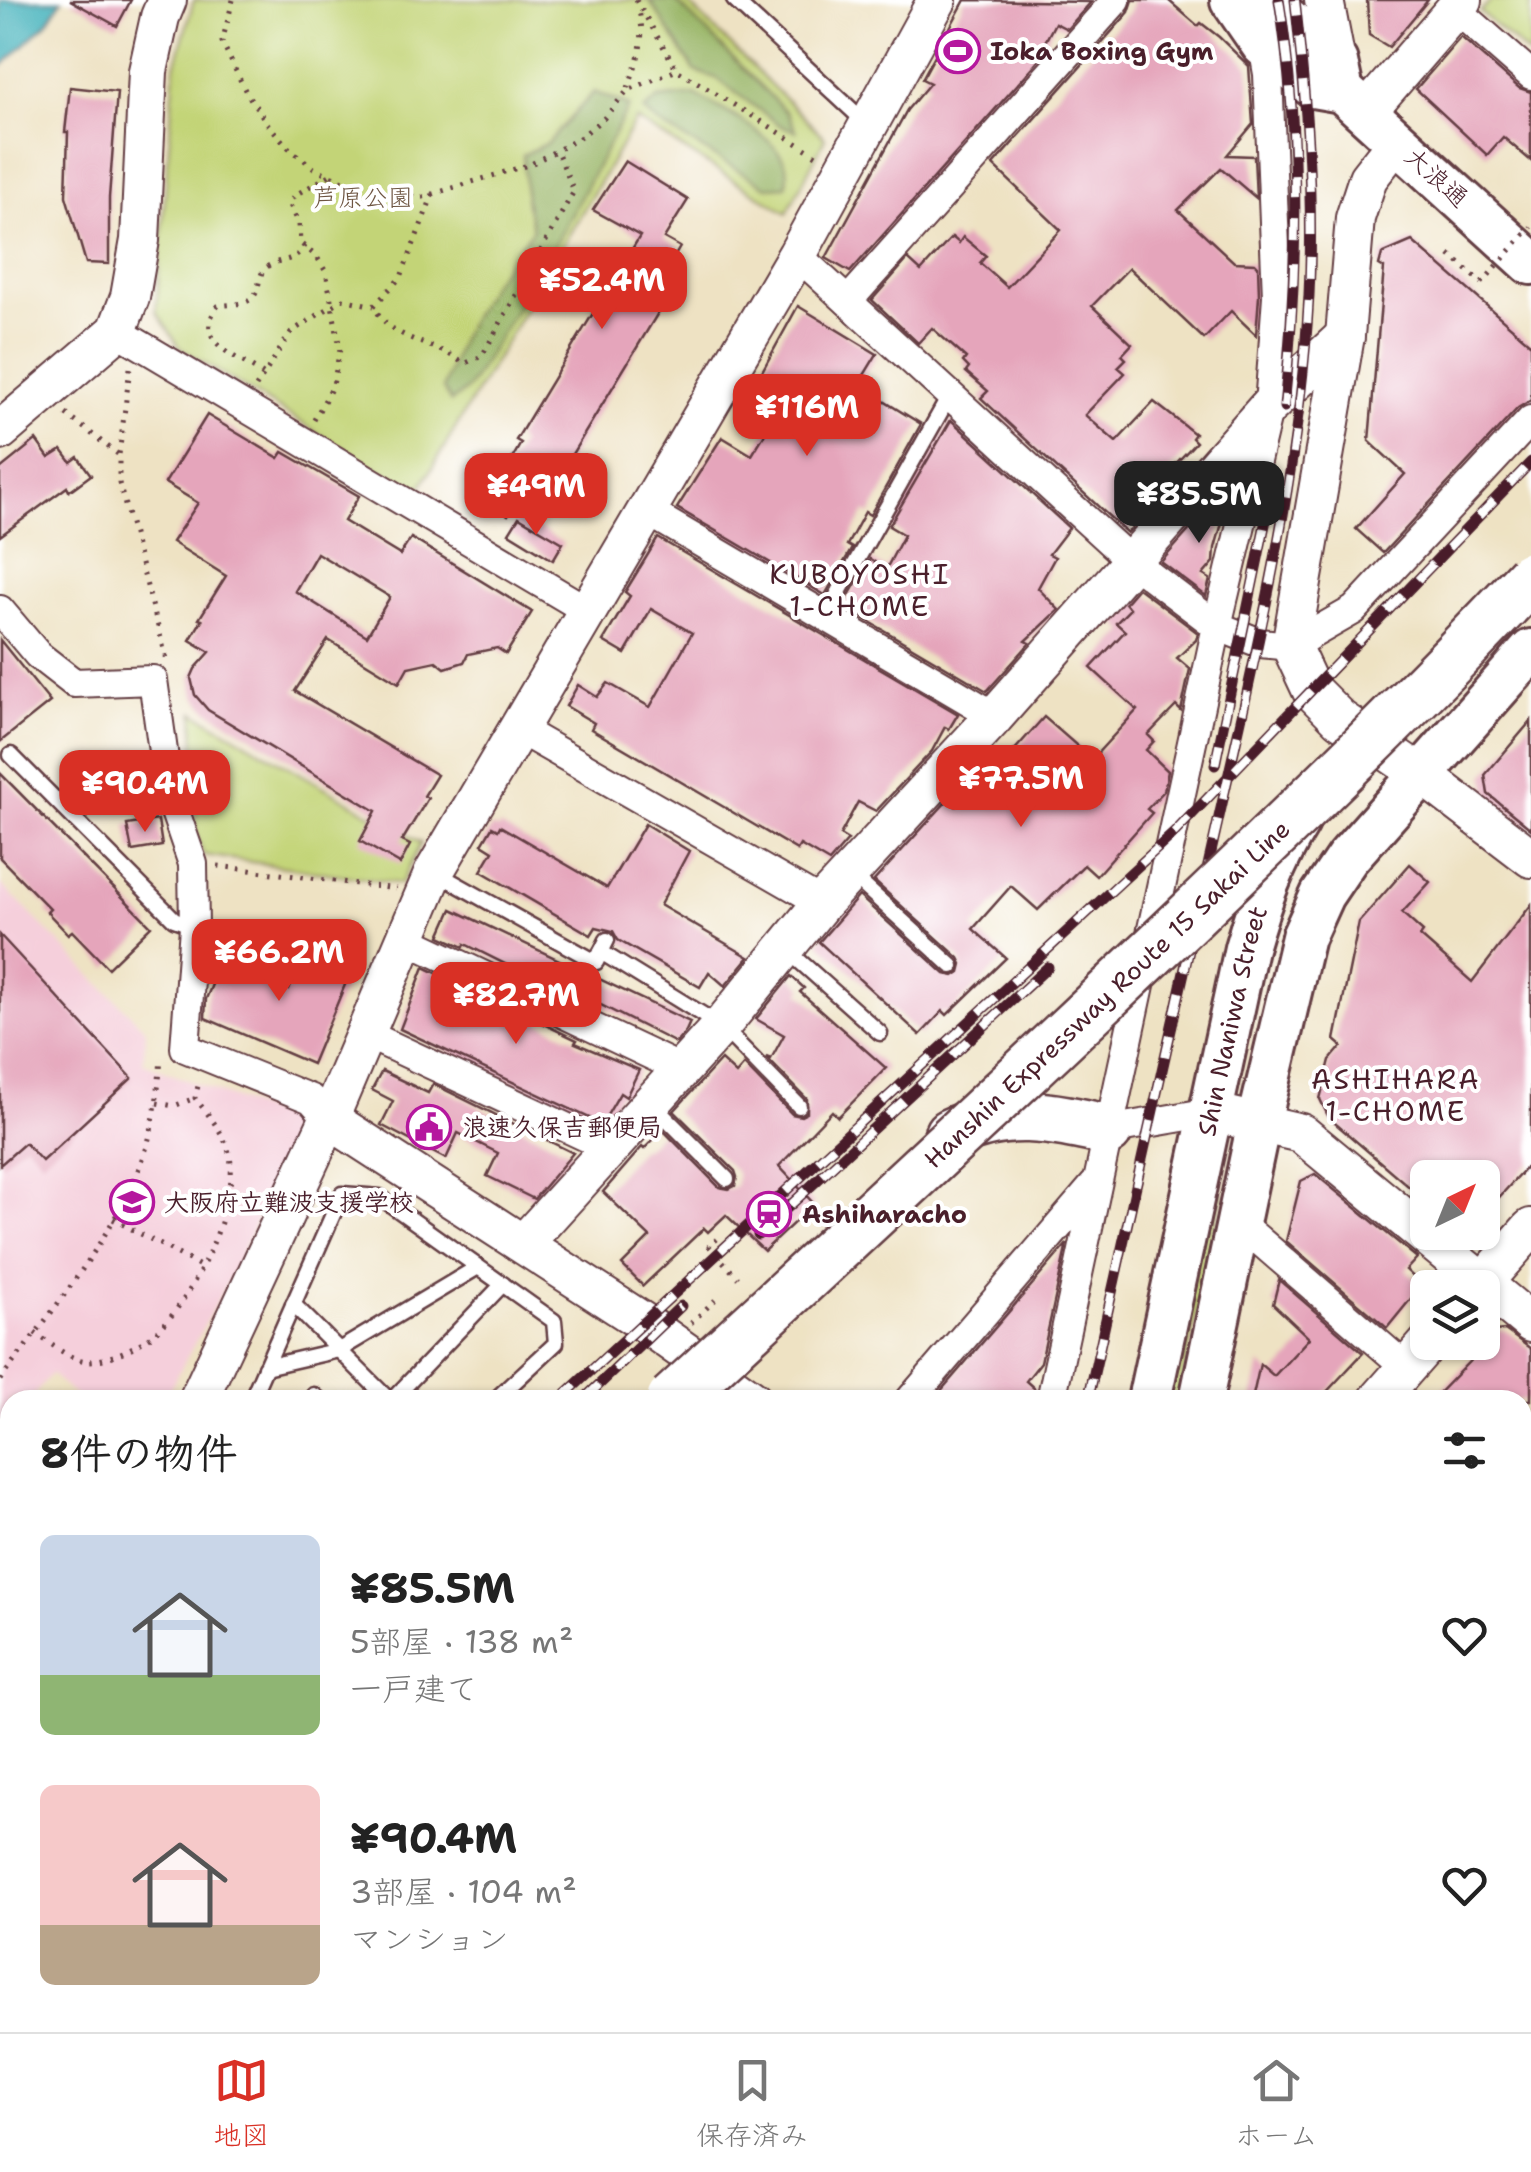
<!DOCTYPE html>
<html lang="ja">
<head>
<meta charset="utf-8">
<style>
	body { margin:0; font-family:"Shantell Sans","Klee One",sans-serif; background:#f2f2f2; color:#222; height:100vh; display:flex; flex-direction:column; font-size:38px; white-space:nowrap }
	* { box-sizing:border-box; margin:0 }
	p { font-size:32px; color:#767676 }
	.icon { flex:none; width:55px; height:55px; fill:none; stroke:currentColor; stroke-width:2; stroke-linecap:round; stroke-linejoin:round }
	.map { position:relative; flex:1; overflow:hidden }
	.side { position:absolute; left:0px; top:1390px; width:1532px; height:642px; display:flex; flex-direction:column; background:#fff; border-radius:30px 30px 0 0; box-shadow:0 2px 8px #0004 }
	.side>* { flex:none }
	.needle { width:65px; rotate:43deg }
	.buttons { position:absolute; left:1410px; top:1160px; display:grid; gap:20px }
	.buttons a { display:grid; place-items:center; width:90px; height:90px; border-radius:15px; background:#fff; box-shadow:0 2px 8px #0004; font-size:50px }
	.price { position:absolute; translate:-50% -85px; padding:0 22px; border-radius:20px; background:#d93025; color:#fff; font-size:32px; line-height:65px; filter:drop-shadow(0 2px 5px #0008) }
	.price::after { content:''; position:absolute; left:50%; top:60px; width:30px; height:22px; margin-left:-15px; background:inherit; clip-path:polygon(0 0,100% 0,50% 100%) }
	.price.selected { background:#222; color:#fff }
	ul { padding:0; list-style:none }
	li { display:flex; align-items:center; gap:30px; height:250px; padding:0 40px }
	li span { display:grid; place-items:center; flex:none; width:280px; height:200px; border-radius:15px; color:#555 }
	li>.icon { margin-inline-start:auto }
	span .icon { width:120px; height:120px; fill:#fffc; stroke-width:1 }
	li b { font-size:42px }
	h2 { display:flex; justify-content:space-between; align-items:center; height:120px; padding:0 40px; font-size:42px }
	.menu { display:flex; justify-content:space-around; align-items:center; height:140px; border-top:2px solid #e0e0e0; background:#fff; font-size:28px; color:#767676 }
	.menu a { display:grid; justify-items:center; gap:5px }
	.menu .selected { color:#d93025 }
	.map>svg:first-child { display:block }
	.built { fill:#f5cfdb }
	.green { fill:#c3d477; stroke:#867a51; stroke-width:2.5 }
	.forest { fill:#9ab668; stroke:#726a4a; stroke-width:2.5 }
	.water { fill:#40b0ba; stroke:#456872; stroke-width:2.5 }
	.building { fill:#e5a5bb; fill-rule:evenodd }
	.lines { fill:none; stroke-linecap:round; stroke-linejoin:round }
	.lane-casing { stroke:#633c42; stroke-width:19 }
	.street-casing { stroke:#633c42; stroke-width:32 }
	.secondary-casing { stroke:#633c42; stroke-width:42 }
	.primary-casing { stroke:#633c42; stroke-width:48 }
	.highway-casing { stroke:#633c42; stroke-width:55 }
	.path { stroke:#633c42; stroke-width:5; stroke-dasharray:2.5 8; stroke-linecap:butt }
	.lane { stroke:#fff; stroke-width:14 }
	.street { stroke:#fff; stroke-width:28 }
	.secondary { stroke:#fff; stroke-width:38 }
	.primary { stroke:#fff; stroke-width:42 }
	.highway { stroke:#fff; stroke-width:50 }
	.rail-casing { stroke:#4a1f2b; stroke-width:11 }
	.rail { stroke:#fff; stroke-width:8; stroke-dasharray:22; stroke-linecap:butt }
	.highway-bridge-casing { stroke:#633c42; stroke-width:55; stroke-linecap:butt }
	.path-bridge { stroke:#633c42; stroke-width:5; stroke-dasharray:2.5 8; stroke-linecap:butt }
	.highway-bridge { stroke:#fff; stroke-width:50 }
	.labels { text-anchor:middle; stroke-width:8; stroke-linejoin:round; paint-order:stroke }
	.poi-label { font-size:25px; font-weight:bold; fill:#4a1f2b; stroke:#fff; text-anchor:start }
	.street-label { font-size:25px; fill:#4a1f2b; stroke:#fff }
	.park-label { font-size:25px; fill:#6e5542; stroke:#fff }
	.neighbourhood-label { font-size:28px; letter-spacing:2.5px; fill:#4a1f2b; stroke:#fff }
</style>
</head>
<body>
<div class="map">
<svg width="1531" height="2032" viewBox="0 0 1531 2032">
	<rect width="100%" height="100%" fill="#fff"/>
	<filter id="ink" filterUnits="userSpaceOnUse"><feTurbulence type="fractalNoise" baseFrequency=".01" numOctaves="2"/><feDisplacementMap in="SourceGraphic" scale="20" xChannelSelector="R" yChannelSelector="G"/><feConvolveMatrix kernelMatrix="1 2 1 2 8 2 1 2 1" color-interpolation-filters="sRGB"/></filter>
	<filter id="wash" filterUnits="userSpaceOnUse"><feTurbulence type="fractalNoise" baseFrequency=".0048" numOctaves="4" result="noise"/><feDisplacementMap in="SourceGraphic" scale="40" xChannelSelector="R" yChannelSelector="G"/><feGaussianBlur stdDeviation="2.25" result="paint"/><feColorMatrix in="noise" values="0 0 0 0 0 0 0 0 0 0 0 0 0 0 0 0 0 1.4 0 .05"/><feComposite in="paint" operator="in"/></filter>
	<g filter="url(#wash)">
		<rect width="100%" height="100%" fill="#eee2c3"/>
		<polygon class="built" points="0,883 146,1030 143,1063 287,1119 296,1134 234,1270 164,1400 79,1400 51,1374 30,1400 10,1400 10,1425 0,1438"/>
		<g class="green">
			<polygon points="194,0 685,0 825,138 787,213 636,120 417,494 180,348 156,311 175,66"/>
			<polygon points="1491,0 1531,0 1531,57 1480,12"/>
			<polygon points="194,712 421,843 401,884 203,855 196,833"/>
			<polygon points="1211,1189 1222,1193 1178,1400 1167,1400"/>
			<polygon points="0,1943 10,1950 10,2022 16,2023 10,2032 0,2032"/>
		</g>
		<g class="forest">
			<polygon points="649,0 675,0 788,114 796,131 781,126 716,78 695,71"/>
			<polygon points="594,92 629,106 554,247 469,387 451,402 443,389 462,335 491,284 533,229 526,204 523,155 548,143"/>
			<path d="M695,95C724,111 801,146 786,186L767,187L656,122L644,111L658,99Z"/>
		</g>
		<polygon class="water" points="0,0 62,0 47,23 0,68"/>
		<g id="blocks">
			<g class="building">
				<polygon points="70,0 131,0 117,26"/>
				<polygon points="965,0 1091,2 1067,29 1055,23 1037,57 1040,59 850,272 826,258 907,110 930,83 922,79"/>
				<polygon points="1133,0 1168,0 1198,26 1201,23 1219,37 1249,66 1253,124 1227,155 1254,156 1256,198 1221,168 1178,210 1234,262 1255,263 1258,266 1259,296 1256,335 1231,311 1204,339 1129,268 1092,306 1132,344 1122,355 1126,359 1118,367 1125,373 1085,415 1116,442 1154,402 1195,434 1192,438 1196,442 1152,489 1160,496 1127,533 981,398 988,391 966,372 969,368 963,362 966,358 932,328 918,343 872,300 908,259 921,271 952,237 959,243 963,237 986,256 980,263 1007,287 1061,230 993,165 1129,12"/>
				<polygon points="1367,0 1428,0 1389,47 1369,35"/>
				<polygon points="1461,37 1519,88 1531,92 1531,161 1503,137 1487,155 1416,89"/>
				<polygon points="70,87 117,92 109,198 109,264 86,263 66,196 68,132 65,132"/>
				<polygon points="625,161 688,200 664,238 680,247 672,261 679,265 670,281 675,285 563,469 556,464 549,476 536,468 508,515 487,503 521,443 516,440 640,236 593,210"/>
				<polygon points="1412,241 1531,344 1531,400 1518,408 1383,553 1356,529 1405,474 1369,441 1384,268 1379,265 1382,254"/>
				<polygon points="798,306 877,354 858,385 921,424 870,515 865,512 847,545 852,548 825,595 677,508 722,437 752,455 790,392 760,375"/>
				<path d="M207,415L279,458L283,452L359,496L344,521L400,555L411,538L532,612L506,654L497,648L468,654L464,662L445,668L436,661L408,667L399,683L328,640L295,691L437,775L424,796L428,798L402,841L410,845L400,864L360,841L376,811L208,710L195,695L191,678L195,669L210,652L190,640L202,620L199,619L226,576L172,542L198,503L165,483ZM317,553L390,597L367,636L295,591Z"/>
				<polygon points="951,420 1069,528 1049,554 1055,557 1038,588 1059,610 1026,641 1030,643 987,691 843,606 870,559 886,569 904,535 889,526"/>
				<polygon points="36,440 49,458 62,450 71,462 78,457 91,475 69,491 67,487 0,536 0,469"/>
				<polygon points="1234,480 1215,548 1214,562 1203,575 1210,579 1206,596 1161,562"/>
				<polygon points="519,517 563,543 553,560 509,533"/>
				<polygon points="658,538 958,714 949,729 945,727 932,751 876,811 858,802 840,835 848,840 829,862 800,845 797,850 591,729 594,723 566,706 578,685 597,697 608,683 650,707 692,633 651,609 625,654 603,641 630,596 625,592"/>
				<polygon points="1138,588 1198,633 1196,640 1177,658 1190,669 1181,711 1176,706 1148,735 1154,741 1146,750 1168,771 1164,791 1147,809 1152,813 1096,876 1084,865 1038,910 1011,886 973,929 1006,958 947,1015 943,1011 920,1035 819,942 859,896 945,974 954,976 960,972 962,964 959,958 874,881 948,800 956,806 982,777 987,781 1044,717 1092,759 1137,710 1091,668 1125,631 1116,623 1130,609 1125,603"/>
				<polygon points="0,640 50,702 0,742"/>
				<polygon points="1531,721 1531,829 1488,794 1485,775"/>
				<polygon points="0,773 151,926 108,968 72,931 68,934 47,912 50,909 0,858"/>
				<polygon points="158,820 162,846 132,851 127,825"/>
				<polygon points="645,824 689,851 660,905 749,957 725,986 709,972 700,987 618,940 613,931 596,927 591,935 481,871 493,851 482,844 492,827 498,830 500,826 607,888"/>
				<polygon points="1410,864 1430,882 1402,913 1423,932 1420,936 1472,982 1531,905 1531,1162 1482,1216 1482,1178 1469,1178 1457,1167 1447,1178 1428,1178 1428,1203 1329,1118 1320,1099 1330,1060 1342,1046 1335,1040 1359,922"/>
				<polygon points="452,909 690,1022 686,1031 676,1043 573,991 563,988 561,992 465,944 464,947 440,936"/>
				<polygon points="0,935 132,1078 42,1161 25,1143 0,1165"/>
				<polygon points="306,948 352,968 312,1064 205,1018 206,999 213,982 208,979 213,956 289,989"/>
				<polygon points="424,967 577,1040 575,1043 639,1070 626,1097 620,1093 602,1124 400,1029"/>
				<polygon points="791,976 804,988 800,992 886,1068 838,1117 832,1111 779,1166 814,1204 764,1251 726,1215 708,1232 704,1228 643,1286 622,1265 650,1237 603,1192 642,1147 644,1149 663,1130 719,1187 729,1189 735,1186 737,1177 735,1171 674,1111 721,1060 736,1074 744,1065 792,1114 801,1116 807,1113 807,1099 766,1057 771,1059 784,1035 756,1019"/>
				<polygon points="382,1071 428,1093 433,1084 573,1153 534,1199 487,1176 498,1153 458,1133 446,1159 381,1125 393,1101 372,1090"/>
				<polygon points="1315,1174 1417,1258 1406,1270 1422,1285 1387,1328 1286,1241 1301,1181"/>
				<polygon points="1067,1244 1041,1362 1026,1381 1035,1389 1034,1400 933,1400"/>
				<polygon points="1279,1280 1363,1353 1319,1400 1252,1400 1260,1364 1274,1376 1309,1338 1273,1304"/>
				<polygon points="1505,1330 1531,1349 1531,1400 1432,1400 1488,1342 1482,1332"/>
			</g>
		</g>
	</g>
	<g filter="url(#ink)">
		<use href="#blocks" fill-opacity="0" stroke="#633c42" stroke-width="2.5"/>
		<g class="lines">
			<defs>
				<g id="lane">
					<polyline points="734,0 868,125"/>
					<polyline points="826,615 950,395"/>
					<polyline points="11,755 174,919 193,926"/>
					<polyline points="435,872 596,962 607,940"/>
					<polyline points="852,875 952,966"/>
					<polyline points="786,949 880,1033"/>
					<polyline points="601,952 721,1026 799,1106"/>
					<polyline points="651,1103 727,1179"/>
					<polyline points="293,1304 389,1400"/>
					<polyline points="265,1367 339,1350 478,1267"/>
					<polyline points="251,1400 342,1194 380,1197 554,1321 556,1343 495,1400"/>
					<polyline points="310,1400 314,1395 320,1400"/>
					<polyline points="392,1400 503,1284"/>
				</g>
				<g id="street">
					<polyline points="1456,9 1531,75"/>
					<polyline points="797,255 1131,561 1217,626 1260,643 1291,646 1354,610 1531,420"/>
					<polyline points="848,301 1116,0"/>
					<polyline points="117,331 588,611"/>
					<polyline points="649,512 995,716"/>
					<polyline points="0,610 38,655 74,683 153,680 169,794 193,864 194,927 185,1048 311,1099 329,1119"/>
					<polyline points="520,730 822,903"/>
					<polyline points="406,939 681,1069"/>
					<polyline points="366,1034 610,1148"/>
					<polyline points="1107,1130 1211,1112"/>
					<polyline points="1238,1222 1407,1368"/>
					<polyline points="910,1400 1094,1185"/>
					<polyline points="1051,1400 1217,626 1269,406 1277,296 1268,74 1263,45"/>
					<polyline points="1522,1561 1531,1551"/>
					<polyline points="0,1932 10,1940"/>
					<polyline points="124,2022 138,2032"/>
					<polyline points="625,2022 640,2032"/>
					<polyline points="24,2032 30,2022"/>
					<polyline points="481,2032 489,2022"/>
					<polyline points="1344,2032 1354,2028"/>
				</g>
				<g id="secondary">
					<polyline points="1324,0 1336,62"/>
					<polyline points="1366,112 1463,0"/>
					<polyline points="1397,141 1368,178 1355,218 1345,336 1291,646 1312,691 1340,719 1421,774 1531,858"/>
					<polyline points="0,431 117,331 130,297 140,240 148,71 160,17 167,0"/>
					<polyline points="1211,1112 1301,1133 1531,1323"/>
					<polyline points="329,1119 643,1322 753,1400"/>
					<polyline points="524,1243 721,1026 822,903 995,716 1269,406 1345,336"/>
					<polyline points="1478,1288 1531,1228"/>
					<polyline points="198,1400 329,1119 434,872 797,255 937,0"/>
					<polyline points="1378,1400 1429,1342"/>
					<polyline points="0,1603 10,1593"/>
					<polyline points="1522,1872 1531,1879"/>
					<polyline points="1033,2022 1036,2032"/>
					<polyline points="1075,2022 1077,2032"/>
				</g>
				<g id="primary">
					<polyline points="1232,0 1263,45 1313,86 1342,91 1531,263"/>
					<polyline points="1266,0 1336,62 1342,91"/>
					<path id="s1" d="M1149,1400L1246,948C1259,903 1273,862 1298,822"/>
					<polyline points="1201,1400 1259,1122 1303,937 1322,895 1347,858 1531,651"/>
					<polyline points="854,2032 864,2022"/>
					<polyline points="909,2032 921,2022"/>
				</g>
				<g id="highway">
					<path d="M950,1134C1005,1107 1050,1117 1107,1130"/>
					<polyline points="0,1839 10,1835"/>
					<polyline points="0,1902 10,1899"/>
				</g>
			</defs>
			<use href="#lane" class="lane-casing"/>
			<use href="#street" class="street-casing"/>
			<use href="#secondary" class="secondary-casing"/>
			<use href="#primary" class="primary-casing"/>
			<use href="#highway" class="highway-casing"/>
			<g class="path">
				<polyline points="233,0 222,42 246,92 267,123 288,147 314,168 360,188 420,198 531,164 578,139 604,118 628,90 677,70"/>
				<polyline points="636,0 677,70 818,156"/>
				<path d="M628,88C638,59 647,38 638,8"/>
				<path d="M433,194L401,277L374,306C390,342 436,341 464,364L482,356L574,191L557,151"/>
				<polyline points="1450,255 1482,283"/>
				<polyline points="130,368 119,455 119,483 167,660"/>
				<path d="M263,374C236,356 191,341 218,306C228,304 242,305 250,300C263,291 255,272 270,265C286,257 291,264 305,246"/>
				<polyline points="256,387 291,332 343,299 374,306"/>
				<polyline points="66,414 119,455"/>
				<polyline points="314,420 333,385 340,349 326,272 317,257 300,243 299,224 289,203 295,195 330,175"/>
				<polyline points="218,866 396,889"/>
				<polyline points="157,1103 174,1106 195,1098"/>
				<polyline points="113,1219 200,1266"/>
				<polyline points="717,1239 709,1246 738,1278"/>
				<polyline points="691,1323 715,1300"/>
				<path d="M35,1333C50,1343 71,1361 89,1361C108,1361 138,1346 153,1335C190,1305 235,1212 231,1164C229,1138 210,1117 195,1098L199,1082"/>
				<path d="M0,1380C49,1315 105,1247 138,1172C153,1136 158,1096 161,1058"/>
				<polyline points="0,1975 7,1982 0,1997"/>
			</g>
			<use href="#lane" class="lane"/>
			<use href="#street" class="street"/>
			<use href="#secondary" class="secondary"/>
			<use href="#primary" class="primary"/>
			<use href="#highway" class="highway"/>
			<defs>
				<g id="rail">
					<path d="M1279,0C1301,134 1298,272 1284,407"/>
					<polyline points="1215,765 1273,486"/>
					<polyline points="758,1235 1048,967"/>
					<polyline points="559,1400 1175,832 1531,462"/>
					<polyline points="583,1400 681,1306"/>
					<path d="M1088,1400C1128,1220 1169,1040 1209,861C1251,674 1299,486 1309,295C1314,196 1306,98 1295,0"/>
					<polyline points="0,1789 10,1785"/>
					<polyline points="943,2032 944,2022"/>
				</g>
			</defs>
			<use href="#rail" class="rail-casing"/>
			<use href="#rail" class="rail"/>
			<defs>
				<g id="highway-bridge">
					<path id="s2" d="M672,1400C845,1241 1017,1081 1187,919C1304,807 1421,695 1531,577"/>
				</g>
			</defs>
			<use href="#highway-bridge" class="highway-bridge-casing"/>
			<polyline class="path-bridge" points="1482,283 1531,227"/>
			<use href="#highway-bridge" class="highway-bridge"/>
		</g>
	</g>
	<defs>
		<symbol id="stadium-ring" viewBox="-11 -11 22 22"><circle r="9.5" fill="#fff" stroke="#b5179e" stroke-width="1.5"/><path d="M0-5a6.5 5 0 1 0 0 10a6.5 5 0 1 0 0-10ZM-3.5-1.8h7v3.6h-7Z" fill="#b5179e"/></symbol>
		<symbol id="civic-ring" viewBox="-11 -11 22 22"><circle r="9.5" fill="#fff" stroke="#b5179e" stroke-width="1.5"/><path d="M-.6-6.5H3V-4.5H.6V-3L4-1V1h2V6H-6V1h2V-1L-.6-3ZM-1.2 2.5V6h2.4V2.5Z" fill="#b5179e"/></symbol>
		<symbol id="school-ring" viewBox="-11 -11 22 22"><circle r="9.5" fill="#fff" stroke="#b5179e" stroke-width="1.5"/><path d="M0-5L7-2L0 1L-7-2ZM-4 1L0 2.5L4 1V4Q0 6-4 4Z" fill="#b5179e"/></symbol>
		<symbol id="station-ring" viewBox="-11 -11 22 22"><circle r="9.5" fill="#fff" stroke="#b5179e" stroke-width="1.5"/><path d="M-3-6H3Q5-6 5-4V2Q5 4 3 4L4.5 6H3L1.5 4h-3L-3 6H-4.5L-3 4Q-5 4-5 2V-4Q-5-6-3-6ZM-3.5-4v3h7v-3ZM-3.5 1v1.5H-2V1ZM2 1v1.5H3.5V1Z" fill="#b5179e"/></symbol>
	</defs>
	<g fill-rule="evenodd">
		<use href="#stadium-ring" x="933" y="26" width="50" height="50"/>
		<use href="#civic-ring" x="404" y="1102" width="50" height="50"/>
		<use href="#school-ring" x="107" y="1177" width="50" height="50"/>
		<use href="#station-ring" x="744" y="1189" width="50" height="50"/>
	</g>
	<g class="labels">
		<g class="poi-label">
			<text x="990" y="60">Ioka Boxing Gym</text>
			<text x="462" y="1136">浪速久保吉郵便局</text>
			<text x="164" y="1211">大阪府立難波支援学校</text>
			<text x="802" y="1223">Ashiharacho</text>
		</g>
		<g class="street-label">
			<text transform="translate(1437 177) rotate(42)" y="9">大浪通</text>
			<text dy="9" stroke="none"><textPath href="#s2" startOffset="595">Hanshin Expressway Route 15 Sakai Line</textPath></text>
			<text dy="9" stroke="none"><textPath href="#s1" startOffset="388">Shin Naniwa Street</textPath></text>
		</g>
		<g class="park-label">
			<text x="363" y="206">芦原公園</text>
		</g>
		<g class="neighbourhood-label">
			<text x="860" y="584">KUBOYOSHI<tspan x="860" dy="32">1-CHOME</tspan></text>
			<text x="1396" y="1089">ASHIHARA<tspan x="1396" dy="32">1-CHOME</tspan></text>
		</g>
	</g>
</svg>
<div class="buttons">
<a><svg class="needle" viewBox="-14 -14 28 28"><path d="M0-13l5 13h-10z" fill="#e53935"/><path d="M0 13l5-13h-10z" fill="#767676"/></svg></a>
<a><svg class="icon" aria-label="layers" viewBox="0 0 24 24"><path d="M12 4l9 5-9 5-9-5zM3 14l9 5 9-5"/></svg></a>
</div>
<b class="price" style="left:602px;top:332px">¥52.4M</b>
<b class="price" style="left:807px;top:459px">¥116M</b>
<b class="price" style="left:536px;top:538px">¥49M</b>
<b class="price selected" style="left:1199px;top:546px">¥85.5M</b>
<b class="price" style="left:1021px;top:830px">¥77.5M</b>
<b class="price" style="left:145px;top:835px">¥90.4M</b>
<b class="price" style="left:279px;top:1004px">¥66.2M</b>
<b class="price" style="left:516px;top:1047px">¥82.7M</b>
<section class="side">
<h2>8件の物件<svg class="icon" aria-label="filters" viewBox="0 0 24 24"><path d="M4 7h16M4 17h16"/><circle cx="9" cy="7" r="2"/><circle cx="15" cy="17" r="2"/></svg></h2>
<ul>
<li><span style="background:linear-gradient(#c9d6e8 70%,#8fb573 0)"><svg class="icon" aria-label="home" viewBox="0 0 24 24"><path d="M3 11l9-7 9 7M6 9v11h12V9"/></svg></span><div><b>¥85.5M</b><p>5部屋 · 138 m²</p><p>一戸建て</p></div><svg class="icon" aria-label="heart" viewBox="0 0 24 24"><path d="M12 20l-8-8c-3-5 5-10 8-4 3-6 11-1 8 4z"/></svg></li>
<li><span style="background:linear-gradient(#f6c9c9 70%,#b9a48a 0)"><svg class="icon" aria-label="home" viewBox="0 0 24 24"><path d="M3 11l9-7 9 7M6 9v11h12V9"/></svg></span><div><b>¥90.4M</b><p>3部屋 · 104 m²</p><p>マンション</p></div><svg class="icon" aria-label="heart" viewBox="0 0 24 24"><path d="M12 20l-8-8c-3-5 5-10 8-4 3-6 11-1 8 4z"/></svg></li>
</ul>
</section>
</div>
<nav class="menu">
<a class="selected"><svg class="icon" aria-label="map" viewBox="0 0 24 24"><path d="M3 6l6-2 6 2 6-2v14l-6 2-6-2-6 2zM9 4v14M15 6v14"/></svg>地図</a>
<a><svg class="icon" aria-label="saved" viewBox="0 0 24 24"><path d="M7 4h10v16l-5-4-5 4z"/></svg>保存済み</a>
<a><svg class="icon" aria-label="home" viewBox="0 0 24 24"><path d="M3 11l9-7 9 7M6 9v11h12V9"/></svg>ホーム</a>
</nav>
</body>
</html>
